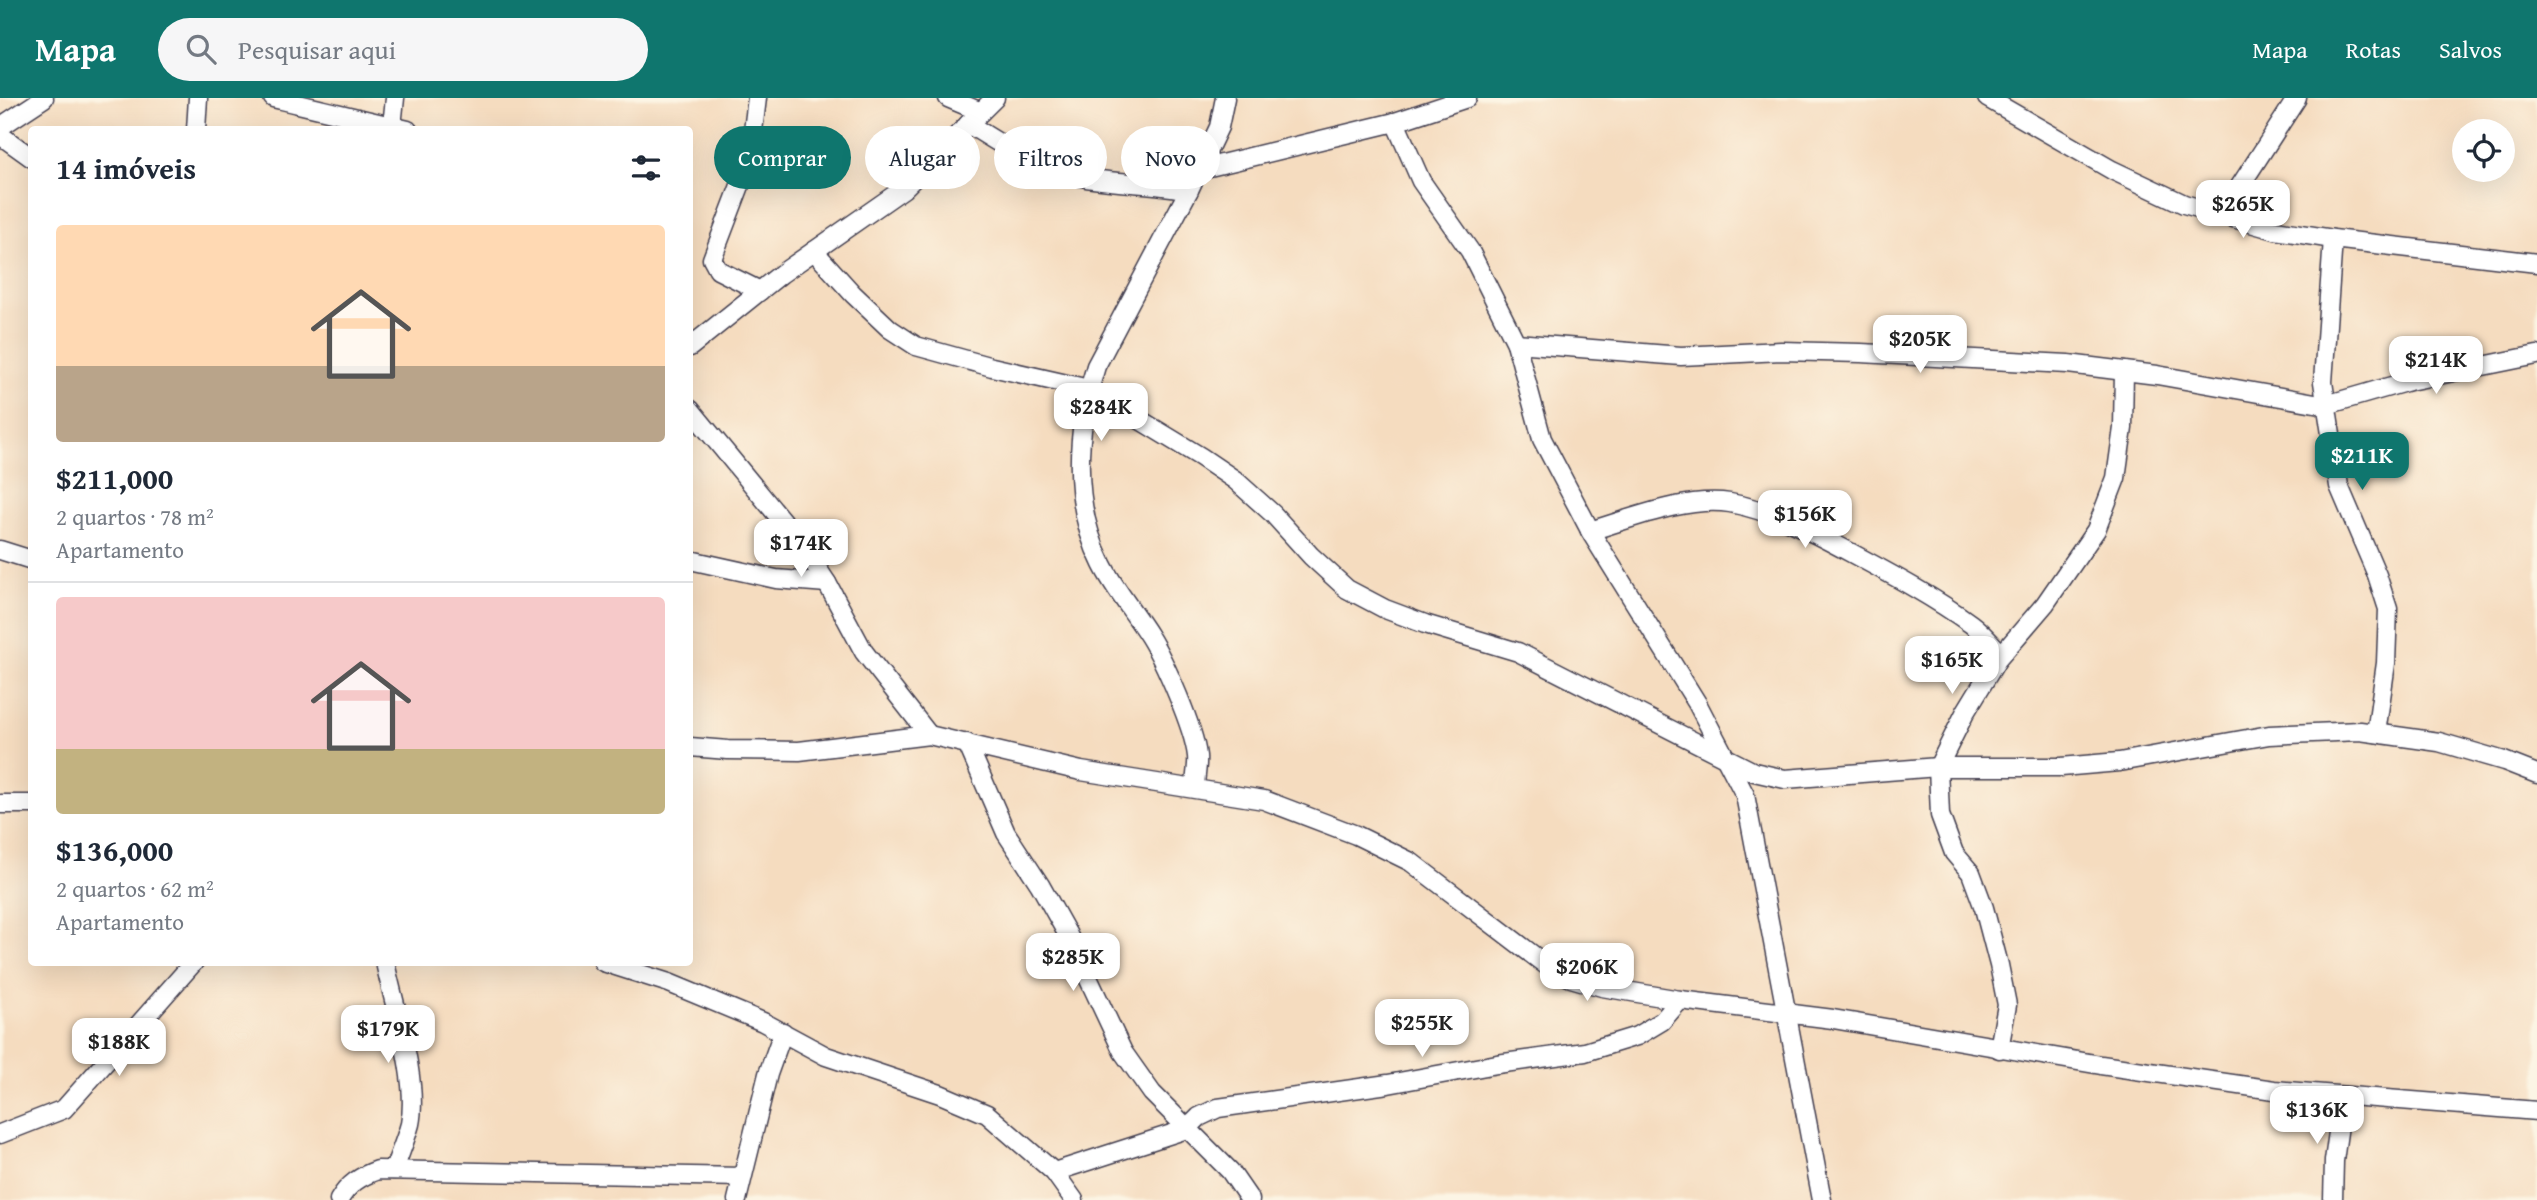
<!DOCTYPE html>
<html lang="pt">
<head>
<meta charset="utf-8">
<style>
	body { margin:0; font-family:"Gentium Book Plus",serif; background:#f6f6f7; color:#1f2937; height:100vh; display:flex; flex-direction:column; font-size:26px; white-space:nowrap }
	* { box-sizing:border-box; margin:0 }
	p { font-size:23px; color:#747a83 }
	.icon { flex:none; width:38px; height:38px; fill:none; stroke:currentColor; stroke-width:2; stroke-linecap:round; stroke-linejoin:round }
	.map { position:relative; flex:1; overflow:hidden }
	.side { position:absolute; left:28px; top:28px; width:665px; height:840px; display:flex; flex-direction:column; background:#fff; border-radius:7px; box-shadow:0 7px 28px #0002 }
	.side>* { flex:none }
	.banner { position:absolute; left:714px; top:28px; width:665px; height:63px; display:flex; gap:14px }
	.buttons { position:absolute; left:2452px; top:21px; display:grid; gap:14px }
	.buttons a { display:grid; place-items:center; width:63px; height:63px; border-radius:50%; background:#fff; box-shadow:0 7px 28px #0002; font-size:35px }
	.price { position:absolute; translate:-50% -60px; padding:0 16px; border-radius:14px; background:#fff; color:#222; font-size:23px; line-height:46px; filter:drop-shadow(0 2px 4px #0008) }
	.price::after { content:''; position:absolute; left:50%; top:42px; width:21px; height:16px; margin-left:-10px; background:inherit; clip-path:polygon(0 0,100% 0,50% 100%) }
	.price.current { background:#0f766e; color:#fff }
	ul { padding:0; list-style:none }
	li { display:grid; align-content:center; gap:14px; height:371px; padding:0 28px }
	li+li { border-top:2px solid #e0e1e3 }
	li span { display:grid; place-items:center; height:217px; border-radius:7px; color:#555 }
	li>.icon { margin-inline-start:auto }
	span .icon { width:126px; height:126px; fill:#fffc; stroke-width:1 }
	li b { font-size:30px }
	h2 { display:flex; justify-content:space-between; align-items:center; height:84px; padding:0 28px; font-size:30px }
	.pill { padding:0 24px; border-radius:32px; background:#fff; box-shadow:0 7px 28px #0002; font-size:24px; line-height:63px }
	.pill.current { background:#0f766e; color:#fff }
	header { display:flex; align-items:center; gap:42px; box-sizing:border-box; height:98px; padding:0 35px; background:#0f766e; color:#fff }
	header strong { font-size:33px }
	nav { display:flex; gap:38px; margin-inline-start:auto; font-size:24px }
	.search { width:490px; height:63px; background:#f6f6f7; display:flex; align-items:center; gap:18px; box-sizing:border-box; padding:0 24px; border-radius:38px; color:#747a83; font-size:26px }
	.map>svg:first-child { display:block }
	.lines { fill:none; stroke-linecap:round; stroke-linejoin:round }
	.street-casing { stroke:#423e4f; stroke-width:21 }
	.street { stroke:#fff; stroke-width:18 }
</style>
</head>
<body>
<header>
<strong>Mapa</strong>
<div class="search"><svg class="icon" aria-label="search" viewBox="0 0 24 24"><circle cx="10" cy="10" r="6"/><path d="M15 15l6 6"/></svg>Pesquisar aqui</div>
<nav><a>Mapa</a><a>Rotas</a><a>Salvos</a></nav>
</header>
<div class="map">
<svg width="2537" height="1102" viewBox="0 0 2537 1102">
	<rect width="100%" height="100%" fill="#fcf5e5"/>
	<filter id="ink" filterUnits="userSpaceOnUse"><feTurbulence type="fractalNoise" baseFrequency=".0143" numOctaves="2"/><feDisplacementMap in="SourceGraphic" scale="14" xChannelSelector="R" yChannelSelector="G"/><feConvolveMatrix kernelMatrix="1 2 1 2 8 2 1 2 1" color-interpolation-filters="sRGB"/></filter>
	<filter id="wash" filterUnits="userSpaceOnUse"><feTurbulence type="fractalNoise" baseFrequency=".00686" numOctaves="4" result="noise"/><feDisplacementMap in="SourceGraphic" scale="28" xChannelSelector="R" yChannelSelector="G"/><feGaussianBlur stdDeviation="1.57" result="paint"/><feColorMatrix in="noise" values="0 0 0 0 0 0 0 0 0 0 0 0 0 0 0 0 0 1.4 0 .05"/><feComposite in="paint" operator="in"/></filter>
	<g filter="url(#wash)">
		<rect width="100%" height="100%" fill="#f5dcbf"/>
	</g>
	<g filter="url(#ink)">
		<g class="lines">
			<defs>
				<g id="street">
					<polyline points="273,0 408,32"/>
					<polyline points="757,0 753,33 741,85 712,161 718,172 760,193"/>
					<polyline points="948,0 981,14"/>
					<polyline points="1987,0 2112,72 2184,106 2275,132 2333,141 2537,165"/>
					<polyline points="1395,24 1421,83 1470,153 1516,245 1542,341 1593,438 1697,605 1745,697 1822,1102"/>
					<path d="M968,26C1000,45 1033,69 1070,77C1109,86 1149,84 1189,92"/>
					<polyline points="392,28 395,0"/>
					<polyline points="0,29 44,0"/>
					<polyline points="196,32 198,0"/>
					<polyline points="0,37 32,60"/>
					<polyline points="1197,72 1395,24 1467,0"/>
					<polyline points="2222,116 2297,0"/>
					<polyline points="2333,141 2323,284 2339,388 2377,477 2388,511 2386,565 2376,635"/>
					<polyline points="814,153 853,196 890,231 916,248 992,269 1089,291 1201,359 1235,382 1273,416 1311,458 1347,491 1385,511 1425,526 1518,554 1754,674 1785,681 1938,669 2061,669 2119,664 2269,637 2360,633 2439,644 2504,663 2537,676"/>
					<polyline points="1516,245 1681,258 1781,253 1861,255 2068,266 2157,277 2326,307 2409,283 2537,257"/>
					<polyline points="690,249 781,176 903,91 995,0"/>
					<polyline points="690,311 802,447 827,485 864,554 929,637"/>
					<path d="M1590,433C1630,421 1687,398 1730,405C1775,413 1818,437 1857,458C1896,479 1935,500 1971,526C1982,534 1992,546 2001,556"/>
					<polyline points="0,452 32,462"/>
					<polyline points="690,462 776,481 827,485"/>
					<polyline points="967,645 1006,735 1040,787 1068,837 1123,954 1152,995 1230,1073 1250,1102"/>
					<polyline points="690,649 728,652 799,653 929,637 1081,673 1264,702 1356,737 1411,764 1550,870 1571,880 1602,889 1680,902 1833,921 2101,967 2274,992 2537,1013"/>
					<path d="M1195,690C1195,679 1198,667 1197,658C1194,630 1164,562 1149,538C1134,514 1115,492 1102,466C1071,405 1076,332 1096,268L1189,92L1219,29L1225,0"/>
					<polyline points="0,706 32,706"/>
					<path d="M385,864C394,909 419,982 410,1026C406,1041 399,1057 394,1072"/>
					<polyline points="603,864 669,885 763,924 826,958 940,996 987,1016 1054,1074 1074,1102"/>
					<polyline points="1999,951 2007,907 1999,867 1984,810 1971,775 1954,755 1940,717 1938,669 1966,613 1997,562 2045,506 2096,432 2116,380 2123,330 2124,273"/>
					<polyline points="0,1036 64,1011 194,864"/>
					<polyline points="1054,1074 1187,1031 1199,1019 1218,1010 1388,986 1497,966 1585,954 1637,938 1662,923 1680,902"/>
					<path d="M339,1102C348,1086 361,1078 378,1072L742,1079"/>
					<polyline points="737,1102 768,976 783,934"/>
					<polyline points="2333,1102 2334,1063 2343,998"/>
				</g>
			</defs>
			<use href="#street" class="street-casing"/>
			<use href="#street" class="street"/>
		</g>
	</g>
</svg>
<div class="buttons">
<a><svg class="icon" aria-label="locate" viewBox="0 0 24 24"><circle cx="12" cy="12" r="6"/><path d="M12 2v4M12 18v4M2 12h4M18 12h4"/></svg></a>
</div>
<b class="price" style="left:2243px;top:142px">$265K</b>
<b class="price" style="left:1920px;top:277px">$205K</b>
<b class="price" style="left:2436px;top:298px">$214K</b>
<b class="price" style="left:1101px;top:345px">$284K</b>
<b class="price current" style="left:2362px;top:394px">$211K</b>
<b class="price" style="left:1805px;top:452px">$156K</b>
<b class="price" style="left:801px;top:481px">$174K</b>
<b class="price" style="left:1952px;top:598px">$165K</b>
<b class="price" style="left:1073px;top:895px">$285K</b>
<b class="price" style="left:1587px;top:905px">$206K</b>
<b class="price" style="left:1422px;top:961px">$255K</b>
<b class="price" style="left:388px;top:967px">$179K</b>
<b class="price" style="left:119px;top:980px">$188K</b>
<b class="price" style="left:2317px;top:1048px">$136K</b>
<div class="banner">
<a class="pill current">Comprar</a>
<a class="pill">Alugar</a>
<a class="pill">Filtros</a>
<a class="pill">Novo</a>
</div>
<section class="side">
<h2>14 imóveis<svg class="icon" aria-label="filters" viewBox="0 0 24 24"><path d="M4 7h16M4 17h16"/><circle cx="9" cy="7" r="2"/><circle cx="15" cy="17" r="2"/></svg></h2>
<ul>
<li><span style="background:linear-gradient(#ffd9b3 65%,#b9a48a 0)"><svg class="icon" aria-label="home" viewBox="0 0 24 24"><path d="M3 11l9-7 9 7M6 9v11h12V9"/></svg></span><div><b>$211,000</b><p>2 quartos · 78 m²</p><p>Apartamento</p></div></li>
<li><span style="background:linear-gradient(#f6c9c9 70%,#c2b280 0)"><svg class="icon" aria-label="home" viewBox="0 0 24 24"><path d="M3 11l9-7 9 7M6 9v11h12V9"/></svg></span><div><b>$136,000</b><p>2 quartos · 62 m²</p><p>Apartamento</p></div></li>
</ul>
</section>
</div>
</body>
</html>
